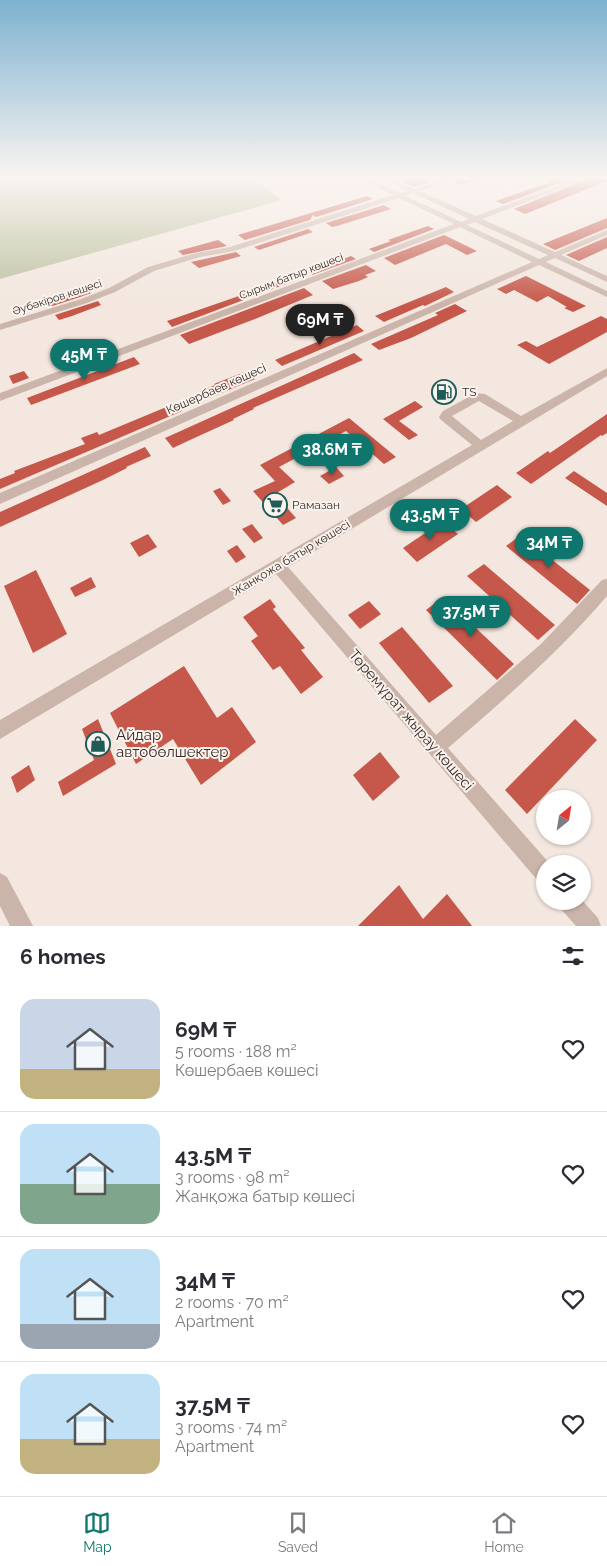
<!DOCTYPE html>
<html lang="en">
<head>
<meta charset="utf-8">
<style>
	body { margin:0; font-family:Raleway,sans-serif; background:#f2f2f3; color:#2b2b33; height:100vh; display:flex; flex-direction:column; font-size:19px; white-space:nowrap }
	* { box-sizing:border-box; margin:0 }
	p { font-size:16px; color:#7c7c81 }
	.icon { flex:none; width:28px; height:28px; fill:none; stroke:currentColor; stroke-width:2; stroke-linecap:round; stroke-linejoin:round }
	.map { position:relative; height:926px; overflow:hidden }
	.drawer { display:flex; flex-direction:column; background:#fff; flex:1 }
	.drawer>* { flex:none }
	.needle { width:32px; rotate:30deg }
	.fabs { position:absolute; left:536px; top:790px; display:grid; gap:10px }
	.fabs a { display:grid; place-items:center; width:55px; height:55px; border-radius:50%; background:#fff; box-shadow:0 1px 4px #0004; font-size:25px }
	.price { position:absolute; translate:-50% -42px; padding:0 11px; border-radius:18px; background:#0f766e; color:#fff; font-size:16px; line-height:32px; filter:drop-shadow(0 1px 2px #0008) }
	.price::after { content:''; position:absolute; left:50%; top:30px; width:15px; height:11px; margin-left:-8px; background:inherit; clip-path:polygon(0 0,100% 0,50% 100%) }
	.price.active { background:#222; color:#fff }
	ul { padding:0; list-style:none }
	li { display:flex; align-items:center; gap:15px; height:125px; padding:0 20px }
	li+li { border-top:1px solid #e1e1e2 }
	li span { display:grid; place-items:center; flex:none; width:140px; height:100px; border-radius:15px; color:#555 }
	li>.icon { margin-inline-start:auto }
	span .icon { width:60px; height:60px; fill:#fffc; stroke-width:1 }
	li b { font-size:21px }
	h2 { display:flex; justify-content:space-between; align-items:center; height:60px; padding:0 20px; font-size:21px }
	.tabs { display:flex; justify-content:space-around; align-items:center; height:70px; border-top:1px solid #e1e1e2; background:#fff; font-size:14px; color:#7c7c81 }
	.tabs a { display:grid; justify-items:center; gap:2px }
	.tabs .active { color:#0f766e }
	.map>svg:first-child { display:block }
	.green { fill:#bbc29f }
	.building { fill:#c5584a }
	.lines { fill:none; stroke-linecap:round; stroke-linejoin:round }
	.minor { fill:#cbb5aa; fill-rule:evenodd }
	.labels { text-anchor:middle; stroke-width:4; stroke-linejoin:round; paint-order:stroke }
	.far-street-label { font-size:11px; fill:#392d2a; stroke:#faf2ec }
	.street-label { font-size:12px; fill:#392d2a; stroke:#faf2ec }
	.poi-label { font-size:12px; fill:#392d2a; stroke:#faf2ec; text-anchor:start }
	.near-street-label { font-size:15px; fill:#392d2a; stroke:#faf2ec }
	.near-poi-label { font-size:15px; fill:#392d2a; stroke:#faf2ec; text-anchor:start }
</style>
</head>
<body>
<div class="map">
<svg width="607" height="926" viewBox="0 0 607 926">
	<rect width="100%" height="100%" fill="#f3e7df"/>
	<polygon class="green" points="0,176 250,176 282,200 0,279"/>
	<g class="building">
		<polygon points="390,176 433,176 431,182 414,187"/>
		<polygon points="466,176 485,176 485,178 461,185 453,182"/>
		<polygon points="536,176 579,176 503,204 496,201 550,182"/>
		<polygon points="595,176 607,176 607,181 525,214 514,209"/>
		<polygon points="367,196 373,199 316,217 313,215 310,220 245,240 238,235"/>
		<polygon points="384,205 391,209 337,226 332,227 326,223"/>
		<polygon points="607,218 607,228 555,250 543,244"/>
		<polygon points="428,226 434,229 374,252 369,249 391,241 388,240"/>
		<polygon points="308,229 313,232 259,250 254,247"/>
		<polygon points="444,235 477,251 467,255 446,244 395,265 384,258"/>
		<polygon points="607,237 607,248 579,261 566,255"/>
		<polygon points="218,240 227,246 183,255 178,251"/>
		<polygon points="236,252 241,256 199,268 191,262"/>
		<polygon points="351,256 356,259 312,275 309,272"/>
		<polygon points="366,265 376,271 365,275 368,277 359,281 333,289 322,281"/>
		<polygon points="526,276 586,306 573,312 564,308 567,307 548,296 537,302 514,290 506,294 497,289"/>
		<polygon points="290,278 294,281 172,327 167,321"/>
		<polygon points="446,287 454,292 425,306 423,305 384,322 375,316"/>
		<polygon points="86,288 91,293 80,297 49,307 44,301"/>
		<polygon points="304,288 313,295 255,319 189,344 180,335"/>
		<polygon points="98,301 101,305 72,316 59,320 55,315"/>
		<polygon points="455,304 467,311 411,338 379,350 371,344 438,315 435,313"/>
		<polygon points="601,316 607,319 607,332 549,364 517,345 526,341 537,347"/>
		<polygon points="357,325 364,331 282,366 275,360"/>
		<polygon points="354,353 363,360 253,408 254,409 233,419 234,420 190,440 173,448 165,438"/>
		<polygon points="134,357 140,364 31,405 27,398"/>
		<polygon points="24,371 29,378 13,384 9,376"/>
		<polygon points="247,371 255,379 207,399 200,391 215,385 214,384"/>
		<polygon points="442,387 455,396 446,401 433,391"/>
		<polygon points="415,401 423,407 399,421 418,435 409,440 383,419"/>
		<polygon points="176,403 182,411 0,489 0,479 15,473 14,471 85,444 81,438 97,432 99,435"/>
		<polygon points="607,414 607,433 602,436 601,435 531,484 516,473 548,451 550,453"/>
		<polygon points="349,418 396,457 384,464 346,431 279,467 295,482 275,494 296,518 283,525 253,491 275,481 260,465"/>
		<polygon points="145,447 151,456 126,467 127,468 103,480 0,527 0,512"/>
		<polygon points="336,467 344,476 329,484 320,476"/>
		<polygon points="574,471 607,493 607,506 565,478"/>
		<polygon points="497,485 512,497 476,522 461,509"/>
		<polygon points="220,488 231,501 223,505 213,491"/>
		<polygon points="443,521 458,534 417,562 403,548"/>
		<polygon points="252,524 263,538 254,543 242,529"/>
		<polygon points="148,534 157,547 139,557 130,543"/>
		<polygon points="521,535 590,590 577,604 506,546"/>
		<polygon points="237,545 246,557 236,563 227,551"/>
		<polygon points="484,564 555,625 538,640 467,576"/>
		<polygon points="36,570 67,634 33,653 4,586"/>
		<polygon points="91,577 96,587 75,597 70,588"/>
		<polygon points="443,597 514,664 497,680 426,610"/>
		<polygon points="270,599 276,607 273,609 305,648 301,650 323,677 301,694 280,666 273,670 251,641 258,636 243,617"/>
		<polygon points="369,601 381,614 360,629 348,615"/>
		<polygon points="402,627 453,686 429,703 379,643"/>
		<polygon points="184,666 217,718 232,707 256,742 201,785 173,739 136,764 110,713"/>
		<polygon points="98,719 116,764 63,796 58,782 94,760 82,729"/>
		<polygon points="575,719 597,740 527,814 505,790"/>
		<polygon points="380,752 400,777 373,801 353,775"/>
		<polygon points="29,765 35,780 17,793 11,777"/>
		<polygon points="399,885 423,919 447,894 472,926 358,926"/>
	</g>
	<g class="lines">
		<g class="minor">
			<polygon points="272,176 261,180 258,178 261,176"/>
			<path d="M355,176H363L400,193L408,191L378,176H386L414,189L454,176H464L420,191L476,216L584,176H593L482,219L555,252L607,230V235L561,255L607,276V282L555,258L546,262L607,291V297L539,265L0,504V493L532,262L460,227L0,401V393L454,224L399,198L234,251L200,257L154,271L115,292L87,303L0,330V324L81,299L109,288L148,267L196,253L230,247L393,195ZM413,193L469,219L461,222L406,196ZM475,222L548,255L539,259L467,225Z"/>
			<path d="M607,368V376L288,567L436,735L541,644L602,580L607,579V596C559,652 504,700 448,748L550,864H545V884L538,881L276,574L0,739V720L472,445L441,420L439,417L443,411L476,393L485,394L521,416ZM479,401L513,421L481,440L452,416Z"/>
			<polygon points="0,873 7,877 33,926 10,926 0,906"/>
			<polygon points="582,900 598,918 601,926 576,926 561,909 558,901"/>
		</g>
	</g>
	<linearGradient id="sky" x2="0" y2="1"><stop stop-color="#7db2d0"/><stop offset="0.58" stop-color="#faf4f1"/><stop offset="1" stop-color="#faf4f1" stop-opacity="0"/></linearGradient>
	<rect width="607" height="306" fill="url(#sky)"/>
	<defs>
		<symbol id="fuel-ring" viewBox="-11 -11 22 22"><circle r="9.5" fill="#faf2ec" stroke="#1f5b57" stroke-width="1.5"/><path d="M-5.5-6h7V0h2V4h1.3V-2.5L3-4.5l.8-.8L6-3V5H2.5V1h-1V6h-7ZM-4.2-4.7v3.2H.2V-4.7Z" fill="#1f5b57"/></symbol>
		<symbol id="supermarket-ring" viewBox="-11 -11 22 22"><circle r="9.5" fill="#faf2ec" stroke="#1f5b57" stroke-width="1.5"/><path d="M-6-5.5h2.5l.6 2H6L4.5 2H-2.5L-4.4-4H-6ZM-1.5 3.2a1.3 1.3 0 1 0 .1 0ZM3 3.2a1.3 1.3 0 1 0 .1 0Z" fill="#1f5b57"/></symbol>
		<symbol id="shop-ring" viewBox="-11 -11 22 22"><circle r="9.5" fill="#faf2ec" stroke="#1f5b57" stroke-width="1.5"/><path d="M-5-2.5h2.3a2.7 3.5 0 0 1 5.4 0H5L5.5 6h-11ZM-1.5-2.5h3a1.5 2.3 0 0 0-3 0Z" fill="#1f5b57"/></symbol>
	</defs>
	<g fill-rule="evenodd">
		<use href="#fuel-ring" x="430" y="378" width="28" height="28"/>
		<use href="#supermarket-ring" x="261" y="491" width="28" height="28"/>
		<use href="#shop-ring" x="84" y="730" width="28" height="28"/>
	</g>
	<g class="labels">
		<g class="far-street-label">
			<text transform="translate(291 276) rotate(-21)" y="4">Сырым батыр көшесі</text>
			<text transform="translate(57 297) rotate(-18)" y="4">Әубәкіров көшесі</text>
		</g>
		<g class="street-label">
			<text transform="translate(216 389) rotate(-24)" y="4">Көшербаев көшесі</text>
			<text transform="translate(291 558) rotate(-31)" y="4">Жанқожа батыр көшесі</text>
		</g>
		<g class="poi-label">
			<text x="462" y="396">TS</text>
			<text x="292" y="509">Рамазан</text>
		</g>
		<g class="near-street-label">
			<text transform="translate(411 720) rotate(49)" y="5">Төремұрат жырау көшесі</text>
		</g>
		<g class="near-poi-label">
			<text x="116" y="740">Айдар<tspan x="116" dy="17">автобөлшектер</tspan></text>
		</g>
	</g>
</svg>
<div class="fabs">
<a><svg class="needle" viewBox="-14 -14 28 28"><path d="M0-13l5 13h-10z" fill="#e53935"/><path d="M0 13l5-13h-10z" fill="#7c7c81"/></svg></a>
<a><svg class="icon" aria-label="layers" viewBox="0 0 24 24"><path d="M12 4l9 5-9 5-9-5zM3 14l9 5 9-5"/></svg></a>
</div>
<b class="price active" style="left:320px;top:346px">69M ₸</b>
<b class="price" style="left:84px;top:381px">45M ₸</b>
<b class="price" style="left:332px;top:476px">38.6M ₸</b>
<b class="price" style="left:430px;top:541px">43.5M ₸</b>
<b class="price" style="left:549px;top:569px">34M ₸</b>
<b class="price" style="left:471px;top:638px">37.5M ₸</b>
</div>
<section class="drawer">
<h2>6 homes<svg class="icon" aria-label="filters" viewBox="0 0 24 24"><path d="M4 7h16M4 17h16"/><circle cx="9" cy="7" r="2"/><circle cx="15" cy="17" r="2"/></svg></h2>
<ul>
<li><span style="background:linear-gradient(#c9d6e8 70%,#c2b280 0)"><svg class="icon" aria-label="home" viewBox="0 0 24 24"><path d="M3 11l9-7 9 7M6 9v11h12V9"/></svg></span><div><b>69M ₸</b><p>5 rooms · 188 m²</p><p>Көшербаев көшесі</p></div><svg class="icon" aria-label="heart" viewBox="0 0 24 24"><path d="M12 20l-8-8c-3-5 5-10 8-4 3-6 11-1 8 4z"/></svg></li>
<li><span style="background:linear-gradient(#bfe0f5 60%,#7fa58c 0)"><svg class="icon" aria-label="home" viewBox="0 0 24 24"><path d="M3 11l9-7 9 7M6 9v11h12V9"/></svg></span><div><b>43.5M ₸</b><p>3 rooms · 98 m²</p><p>Жанқожа батыр көшесі</p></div><svg class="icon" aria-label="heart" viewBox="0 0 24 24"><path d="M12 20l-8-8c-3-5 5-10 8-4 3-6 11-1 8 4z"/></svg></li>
<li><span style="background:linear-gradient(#bfe0f5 75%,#9aa5b1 0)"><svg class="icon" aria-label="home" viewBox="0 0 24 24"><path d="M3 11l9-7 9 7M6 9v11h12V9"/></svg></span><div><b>34M ₸</b><p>2 rooms · 70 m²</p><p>Apartment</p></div><svg class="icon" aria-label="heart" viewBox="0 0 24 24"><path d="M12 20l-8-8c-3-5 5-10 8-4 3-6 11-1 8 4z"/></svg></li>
<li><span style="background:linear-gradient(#bfe0f5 65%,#c2b280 0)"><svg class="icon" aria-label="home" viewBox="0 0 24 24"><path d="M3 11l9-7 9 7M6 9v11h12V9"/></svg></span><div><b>37.5M ₸</b><p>3 rooms · 74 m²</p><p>Apartment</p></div><svg class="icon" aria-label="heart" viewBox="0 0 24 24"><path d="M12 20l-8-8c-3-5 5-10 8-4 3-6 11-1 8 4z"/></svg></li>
</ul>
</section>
<nav class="tabs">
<a class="active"><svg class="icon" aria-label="map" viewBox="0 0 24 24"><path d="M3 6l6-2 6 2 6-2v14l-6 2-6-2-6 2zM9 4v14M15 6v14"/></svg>Map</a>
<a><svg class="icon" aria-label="saved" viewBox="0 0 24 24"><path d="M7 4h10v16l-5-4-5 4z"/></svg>Saved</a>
<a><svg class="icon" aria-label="home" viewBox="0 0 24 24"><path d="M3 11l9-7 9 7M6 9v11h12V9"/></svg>Home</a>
</nav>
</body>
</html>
